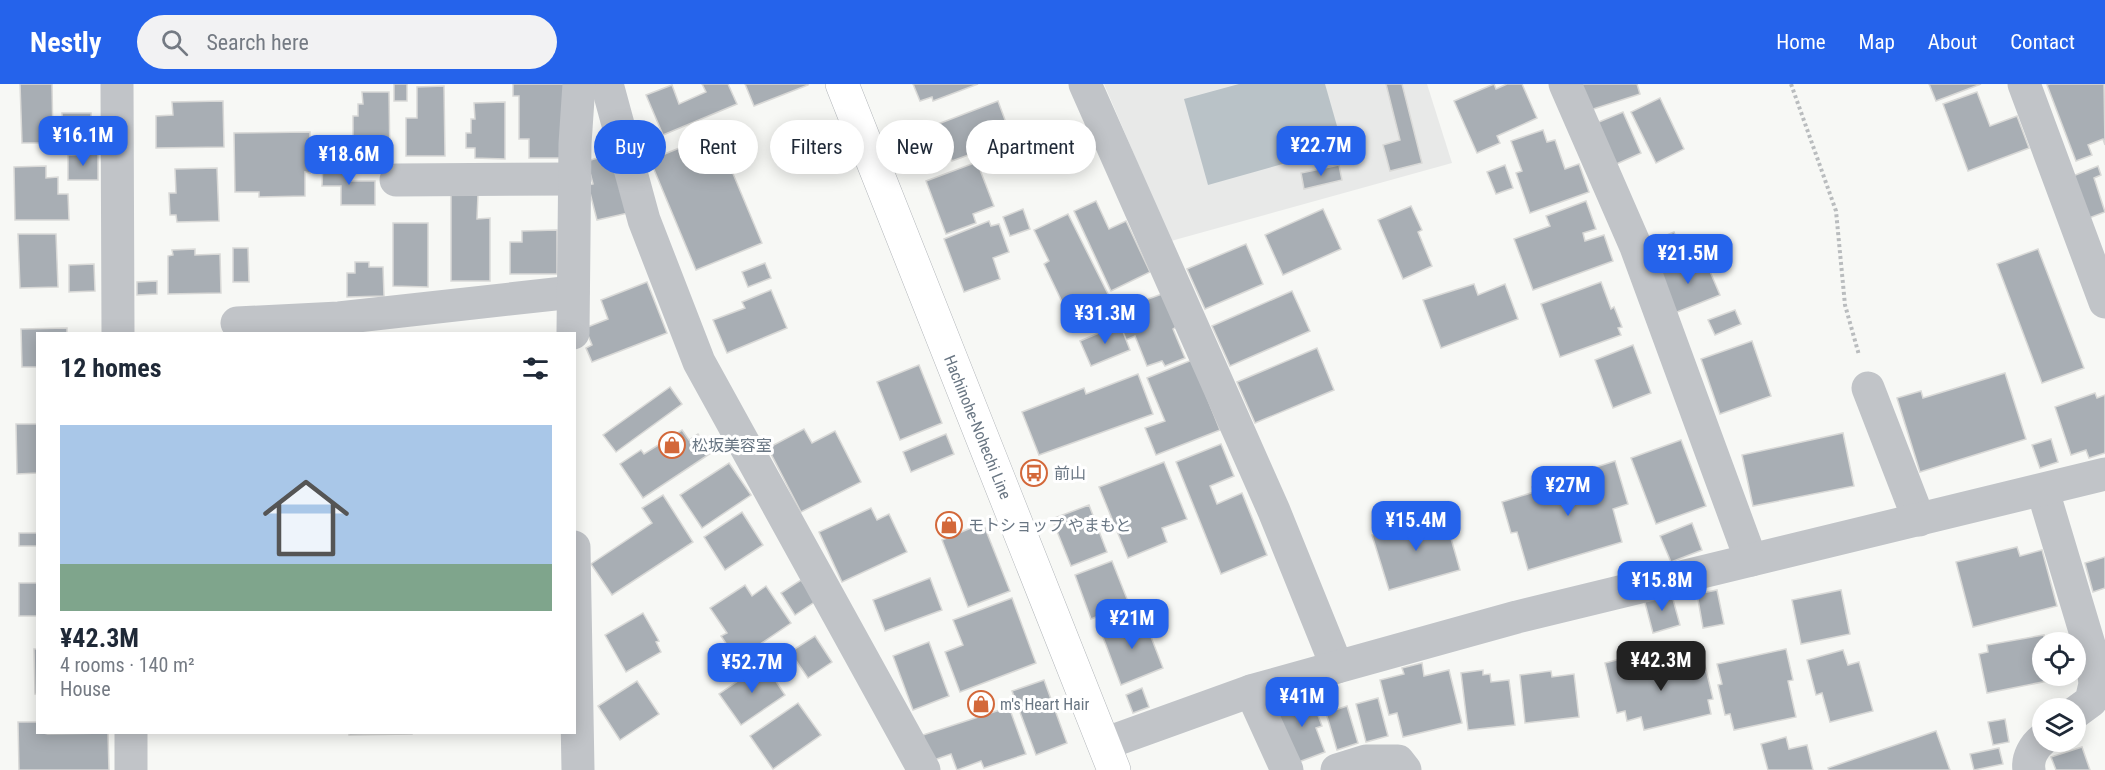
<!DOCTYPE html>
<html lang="en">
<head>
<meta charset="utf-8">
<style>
	body { margin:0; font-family:"Roboto Condensed","Noto Sans JP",sans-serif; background:#f2f2f3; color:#1f2937; height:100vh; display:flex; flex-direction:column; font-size:22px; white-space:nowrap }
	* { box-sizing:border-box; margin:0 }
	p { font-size:20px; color:#747a83 }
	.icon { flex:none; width:33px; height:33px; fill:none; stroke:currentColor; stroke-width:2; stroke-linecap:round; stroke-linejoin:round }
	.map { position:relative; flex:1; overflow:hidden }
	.side { position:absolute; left:36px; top:248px; width:540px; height:402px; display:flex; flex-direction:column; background:#fff; border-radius:0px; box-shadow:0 3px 15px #0003 }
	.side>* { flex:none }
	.top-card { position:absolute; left:594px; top:36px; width:570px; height:54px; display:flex; gap:12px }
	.controls { position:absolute; left:2032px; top:548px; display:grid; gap:12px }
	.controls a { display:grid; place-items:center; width:54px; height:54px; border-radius:50%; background:#fff; box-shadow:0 3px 15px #0003; font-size:30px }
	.price { position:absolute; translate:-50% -51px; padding:0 14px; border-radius:12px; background:#2563eb; color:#fff; font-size:20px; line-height:39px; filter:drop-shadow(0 2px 3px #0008) }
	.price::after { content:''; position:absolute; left:50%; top:36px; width:18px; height:14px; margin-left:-9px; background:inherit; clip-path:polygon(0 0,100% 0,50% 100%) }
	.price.active { background:#222; color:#fff }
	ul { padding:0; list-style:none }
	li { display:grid; align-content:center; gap:12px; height:318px; padding:0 24px }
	li span { display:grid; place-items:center; height:186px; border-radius:0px; color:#555 }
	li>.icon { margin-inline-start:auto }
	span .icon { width:108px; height:108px; fill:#fffc; stroke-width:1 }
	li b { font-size:26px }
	h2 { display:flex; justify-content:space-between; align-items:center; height:72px; padding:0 24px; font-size:26px }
	.chip { padding:0 21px; border-radius:27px; background:#fff; box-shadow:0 3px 15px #0003; font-size:21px; line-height:54px }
	.chip.active { background:#2563eb; color:#fff }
	header { display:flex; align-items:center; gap:36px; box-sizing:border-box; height:84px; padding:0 30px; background:#2563eb; color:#fff }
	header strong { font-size:28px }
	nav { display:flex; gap:33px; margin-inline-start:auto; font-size:21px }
	.search { width:420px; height:54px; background:#f2f2f3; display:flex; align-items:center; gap:15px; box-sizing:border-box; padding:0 21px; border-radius:33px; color:#747a83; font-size:22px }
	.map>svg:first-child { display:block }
	.built { fill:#e8e9e8 }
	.water { fill:#b9c2c7 }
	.building { fill:#a8aeb4; stroke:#d9d9d7; stroke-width:1.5 }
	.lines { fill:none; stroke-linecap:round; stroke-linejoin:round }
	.primary-casing { stroke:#b2b6ba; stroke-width:34 }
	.path { stroke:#b9bcbe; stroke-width:4; stroke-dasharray:3 3; stroke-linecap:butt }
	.street { stroke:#c1c4c8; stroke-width:33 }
	.primary { stroke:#fff; stroke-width:33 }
	.labels { text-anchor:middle; stroke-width:6; stroke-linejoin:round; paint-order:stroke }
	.street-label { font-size:16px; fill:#697683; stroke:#fff }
	.poi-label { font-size:16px; fill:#697683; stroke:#fff; text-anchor:start }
</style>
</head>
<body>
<header>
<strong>Nestly</strong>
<div class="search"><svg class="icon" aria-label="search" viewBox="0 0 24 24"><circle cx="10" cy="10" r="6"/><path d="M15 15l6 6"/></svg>Search here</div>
<nav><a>Home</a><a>Map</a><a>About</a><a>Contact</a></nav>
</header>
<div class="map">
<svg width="2105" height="686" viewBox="0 0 2105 686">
	<rect width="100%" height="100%" fill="#f7f8f5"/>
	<polygon class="built" points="1104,0 1427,0 1452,79 1171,157"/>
	<polygon class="water" points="1239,0 1325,0 1343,63 1208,101 1184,15"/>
	<g class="building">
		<polygon points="20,0 52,0 53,59 22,59"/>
		<rect x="394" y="0" width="13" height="17"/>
		<polygon points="513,0 564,0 564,74 529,74 529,55 519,55 519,12 513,12"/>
		<polygon points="702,0 728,0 737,20 663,51 646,11 672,1 679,20 706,8"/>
		<polygon points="745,0 808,0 808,1 754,22"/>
		<polygon points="913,0 978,0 933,17 932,13 920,17"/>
		<polygon points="1386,0 1402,0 1422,79 1390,87 1383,61 1400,56"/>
		<polygon points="1494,0 1496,5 1507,0 1522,0 1537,34 1497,52 1500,59 1477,69 1454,17"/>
		<polygon points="1578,0 1637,0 1640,10 1587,27"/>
		<polygon points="1929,0 1981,0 1936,17"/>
		<polygon points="2050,0 2104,0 2105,61 2103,55 2088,61 2092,71 2076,77 2047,1"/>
		<polygon points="444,2 445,72 406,72 406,34 417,34 417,3"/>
		<polygon points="362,8 389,8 390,78 353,77 353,32 358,32 358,20 363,20"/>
		<polygon points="1977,8 1990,42 2017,32 2029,64 1968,87 1943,20"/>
		<polygon points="1660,14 1684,65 1656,79 1631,28"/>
		<polygon points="223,17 224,63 156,64 156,32 173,31 172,18"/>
		<polygon points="998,17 1012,55 952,77 938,40"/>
		<polygon points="505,18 505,75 475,74 475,64 466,64 466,49 471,49 471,35 475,35 474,19"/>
		<polygon points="1623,28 1641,69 1612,82 1594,40"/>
		<polygon points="62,29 91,29 92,61 63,61"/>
		<polygon points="1543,46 1547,58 1555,56 1565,85 1579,80 1589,108 1530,129 1516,89 1522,87 1511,57"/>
		<polygon points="310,48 310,89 305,88 305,112 259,113 259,108 235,108 234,49"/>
		<polygon points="716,49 762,159 696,186 650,76"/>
		<polygon points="98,70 98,96 68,96 68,71"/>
		<polygon points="612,70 628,129 597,136 588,101 593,100 587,77"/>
		<polygon points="977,78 994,122 973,130 976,139 946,150 926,97"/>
		<polygon points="323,80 348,80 348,97 375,97 375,121 341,121 341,102 322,102"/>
		<polygon points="1339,81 1342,96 1304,105 1301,89"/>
		<polygon points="1505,81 1513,104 1496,110 1487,88"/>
		<polygon points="46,82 46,94 58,93 58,110 68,110 69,136 15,136 14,83"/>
		<polygon points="2098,82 2101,91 2094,94 2105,128 2089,134 2073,92"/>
		<polygon points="217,84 219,137 177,138 176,131 170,131 169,109 176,109 175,85"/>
		<polygon points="451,110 478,110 477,135 490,134 490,197 451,197"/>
		<polygon points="1096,117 1109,145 1126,137 1150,188 1111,207 1074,127"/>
		<polygon points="1586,117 1596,145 1583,149 1585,157 1604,151 1613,177 1533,206 1514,155 1550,142 1546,132"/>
		<polygon points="1411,122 1422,146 1418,148 1432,182 1403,195 1378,136"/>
		<polygon points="1023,125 1030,145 1010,152 1003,133"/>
		<polygon points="1323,125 1341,165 1283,191 1265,151"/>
		<polygon points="1068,130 1115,224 1074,243 1044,180 1049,177 1034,146"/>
		<polygon points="989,137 991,142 999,140 1009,168 993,174 1000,195 964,208 944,155"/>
		<polygon points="393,139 428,139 428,203 393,202"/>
		<polygon points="557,146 557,190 510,190 510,158 522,158 522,147"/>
		<polygon points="1674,148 1683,170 1652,183 1643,161"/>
		<polygon points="18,150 56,150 58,203 20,204"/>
		<polygon points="1246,160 1263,200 1205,225 1187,185"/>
		<polygon points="233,164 248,164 249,198 233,198"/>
		<polygon points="195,165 195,171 220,170 221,209 168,210 168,172 173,171 172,166"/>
		<polygon points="2038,165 2084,284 2042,299 1997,180"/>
		<polygon points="1703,171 1720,211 1672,230 1655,191"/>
		<polygon points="355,178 369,178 369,183 383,183 384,212 347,213 347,189 355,189"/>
		<polygon points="765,179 771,194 748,203 742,188"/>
		<polygon points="94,180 95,207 69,208 69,181"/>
		<polygon points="157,197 157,210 137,211 137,198"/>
		<polygon points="647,198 667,249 592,278 586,264 592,261 585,244 608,235 601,216"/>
		<polygon points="1601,198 1611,225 1614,223 1622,243 1618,244 1621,251 1560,273 1541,220"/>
		<polygon points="1474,200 1478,211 1505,200 1518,235 1441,264 1423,216"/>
		<polygon points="771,206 787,244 727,269 713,236 745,224 742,218"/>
		<polygon points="1292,207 1310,247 1230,282 1212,242"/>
		<polygon points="1162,210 1176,243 1173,245 1185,274 1165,282 1162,277 1147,282 1135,252 1126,256 1117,234 1131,228 1137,243 1145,240 1137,219"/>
		<polygon points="1735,226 1741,240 1715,251 1708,236"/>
		<polygon points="1120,240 1130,266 1091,282 1080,257"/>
		<polygon points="67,244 67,249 38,249 38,283 22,283 21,245"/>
		<polygon points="1752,257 1771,312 1720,330 1701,275"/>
		<polygon points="1633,261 1651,309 1613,324 1595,276"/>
		<polygon points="1317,264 1334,306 1255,339 1237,298"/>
		<polygon points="1192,276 1220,346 1156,371 1145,344 1165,337 1147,294"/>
		<polygon points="919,281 942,339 900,356 877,298"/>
		<polygon points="2005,289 2026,355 1920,388 1897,314 1921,307 1923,314"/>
		<polygon points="1138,290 1153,330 1039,371 1022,328 1084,304 1086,310"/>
		<polygon points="670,303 682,320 616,368 603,351"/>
		<polygon points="2095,309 2097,314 2105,311 2105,369 2089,374 2086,366 2071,371 2055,323"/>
		<polygon points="16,340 38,340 38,389 17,390"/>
		<polygon points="804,345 812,359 835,347 861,398 801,428 768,364"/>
		<polygon points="682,346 689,356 698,350 711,369 643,414 620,380 641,366 644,370"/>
		<polygon points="1843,349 1854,402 1753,422 1742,371"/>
		<polygon points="946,350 954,370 911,388 903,368"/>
		<polygon points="2051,355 2058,378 2040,384 2032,361"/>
		<polygon points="1681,356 1706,422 1656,440 1631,374"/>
		<polygon points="1221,360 1234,392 1210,402 1217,420 1242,409 1267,471 1221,490 1176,378"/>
		<polygon points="1615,377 1628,420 1613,425 1622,458 1528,486 1517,448 1511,449 1502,418 1534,408 1532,403 1562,394 1564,399 1592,392 1590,385"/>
		<polygon points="1164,378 1187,435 1162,444 1167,458 1128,474 1099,403"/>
		<polygon points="729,379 751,411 702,444 680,411"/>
		<polygon points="663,411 693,458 612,511 591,480 652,439 642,424"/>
		<polygon points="1089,421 1107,468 1071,482 1052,435"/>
		<polygon points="871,424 877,436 889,430 907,468 842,498 819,448"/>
		<polygon points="742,428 763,461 725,486 704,453"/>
		<polygon points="1444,430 1460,486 1389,506 1372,451"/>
		<polygon points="983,439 1010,507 968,523 942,456"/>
		<polygon points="1692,439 1702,466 1671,478 1660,452"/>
		<rect x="19" y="449" width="19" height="13"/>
		<polygon points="2017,463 2020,472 2042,466 2057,522 1973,543 1956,478"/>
		<polygon points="2105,473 2105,504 2093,508 2085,479"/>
		<polygon points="1112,477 1129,520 1091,535 1075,491"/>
		<polygon points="930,494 942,526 885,547 873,516"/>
		<polygon points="801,496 816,517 795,531 781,509"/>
		<rect x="19" y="499" width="19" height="33"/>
		<polygon points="745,501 752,512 766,502 791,539 737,576 721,552 727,549 710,524"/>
		<polygon points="1717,506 1724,540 1703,544 1697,510"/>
		<polygon points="1841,506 1850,550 1801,560 1792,516"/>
		<polygon points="1671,508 1680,541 1653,549 1644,515"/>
		<polygon points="1012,514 1036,579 960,608 945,568 963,561 953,536"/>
		<polygon points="643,529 659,557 656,558 661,568 626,588 605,551"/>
		<polygon points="1143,532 1163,584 1121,601 1101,548"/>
		<polygon points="2044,551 2043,591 2052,591 2053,596 1987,609 1979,570 1988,568 1987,561"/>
		<polygon points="815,552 832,578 808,594 790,568"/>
		<polygon points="929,558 949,612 913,626 893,572"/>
		<polygon points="34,565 38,565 38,610 35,610"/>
		<polygon points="1786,565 1793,596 1788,597 1796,633 1734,646 1730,630 1725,631 1718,601 1722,600 1717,580"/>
		<polygon points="1843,566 1848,581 1859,578 1873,627 1830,638 1822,609 1816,611 1807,576"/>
		<polygon points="1703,573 1713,615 1708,616 1711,630 1644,646 1641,633 1627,637 1625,627 1617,629 1605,579 1624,574 1628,590 1642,587 1641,584"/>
		<polygon points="764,579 785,611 741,641 719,610"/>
		<polygon points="1422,579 1424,592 1449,586 1462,639 1403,653 1397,629 1389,631 1380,596 1404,590 1402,584"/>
		<polygon points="1483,586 1483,591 1490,590 1491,598 1509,596 1515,641 1468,646 1461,589"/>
		<polygon points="1551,587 1552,593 1574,590 1579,633 1525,639 1520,591"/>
		<polygon points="1044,596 1067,659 1036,671 1012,607"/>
		<polygon points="637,597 659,630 620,656 598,622"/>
		<polygon points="1142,604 1149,623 1133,629 1126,611"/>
		<polygon points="1310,610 1322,642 1316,644 1325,668 1296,679 1276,623"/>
		<polygon points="1378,614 1388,652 1366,658 1356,620"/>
		<polygon points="798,619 821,651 773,685 750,652"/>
		<polygon points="1347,622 1358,659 1337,666 1326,629"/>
		<polygon points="1009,623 1026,670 984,684 981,677 957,686 951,670 931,677 923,651"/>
		<polygon points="2005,635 2009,658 1993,661 1988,638"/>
		<polygon points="18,638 38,638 38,648 48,650 108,649 109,686 19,686"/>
		<polygon points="1936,647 1950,686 1829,686 1828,684"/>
		<polygon points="349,648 412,648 412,650 349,651"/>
		<polygon points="1786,653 1789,665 1807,661 1813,686 1768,686 1761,660"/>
		<polygon points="2082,663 2090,686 2056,686 2051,673"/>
		<polygon points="1999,664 2003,680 1974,686 1970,670"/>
	</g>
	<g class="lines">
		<defs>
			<polyline id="primary" points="842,0 1114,686"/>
		</defs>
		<use href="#primary" class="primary-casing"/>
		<polyline class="path" points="1791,0 1836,127 1845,221 1859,271"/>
		<g class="street">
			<polyline points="117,0 118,249"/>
			<polyline points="607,0 644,136 699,278 924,686"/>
			<polyline points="1085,0 1274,427 1337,583"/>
			<polyline points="1565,0 1636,163 1751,476"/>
			<polyline points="2024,0 2105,218"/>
			<polyline points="396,96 575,95"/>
			<polyline points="237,239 339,234 573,208"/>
			<polyline points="573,249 575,60 579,0"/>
			<polyline points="1868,304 1919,436"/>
			<polyline points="2043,407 2091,567 2095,600 2091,617 2076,628"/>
			<polyline points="574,463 578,686"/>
			<polyline points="1251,607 1287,686"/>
			<polyline points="1104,660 1251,607 1517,533 2105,390"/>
			<polyline points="131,686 131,648"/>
			<polyline points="1337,686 1366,677 1398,677 1405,686"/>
			<path d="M2029,686C2027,674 2034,662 2043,655"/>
		</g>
		<use href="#primary" class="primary"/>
	</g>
	<defs>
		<symbol id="shop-ring" viewBox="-11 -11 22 22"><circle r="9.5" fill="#fff" stroke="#d3683a" stroke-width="1.5"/><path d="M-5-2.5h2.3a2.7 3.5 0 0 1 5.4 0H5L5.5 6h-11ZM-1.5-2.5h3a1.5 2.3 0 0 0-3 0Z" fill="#d3683a"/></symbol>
		<symbol id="bus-ring" viewBox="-11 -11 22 22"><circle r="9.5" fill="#fff" stroke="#d3683a" stroke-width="1.5"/><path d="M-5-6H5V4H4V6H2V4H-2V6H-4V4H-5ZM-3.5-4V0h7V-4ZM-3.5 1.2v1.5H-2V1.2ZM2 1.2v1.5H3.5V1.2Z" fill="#d3683a"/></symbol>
	</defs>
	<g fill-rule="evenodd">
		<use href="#shop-ring" x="657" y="346" width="30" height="30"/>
		<use href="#bus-ring" x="1019" y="374" width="30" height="30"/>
		<use href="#shop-ring" x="934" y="426" width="30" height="30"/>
		<use href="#shop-ring" x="966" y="605" width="30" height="30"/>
	</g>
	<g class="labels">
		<g class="street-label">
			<text transform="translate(978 343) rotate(68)" y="6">Hachinohe-Nohechi Line</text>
		</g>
		<g class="poi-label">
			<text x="692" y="367">松坂美容室</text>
			<text x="1054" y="395">前山</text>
			<text x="968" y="447">モトショップ やまもと</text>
			<text x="1000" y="626">m's Heart Hair</text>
		</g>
	</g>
</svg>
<div class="controls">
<a><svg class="icon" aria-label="locate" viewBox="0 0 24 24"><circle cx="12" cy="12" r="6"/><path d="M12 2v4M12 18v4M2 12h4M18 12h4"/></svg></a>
<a><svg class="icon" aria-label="layers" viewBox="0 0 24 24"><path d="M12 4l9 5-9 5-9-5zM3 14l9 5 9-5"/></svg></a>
</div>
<b class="price" style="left:83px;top:83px">¥16.1M</b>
<b class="price" style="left:1321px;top:93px">¥22.7M</b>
<b class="price" style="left:349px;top:102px">¥18.6M</b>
<b class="price" style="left:1688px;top:201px">¥21.5M</b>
<b class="price" style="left:1105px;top:261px">¥31.3M</b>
<b class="price" style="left:1568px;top:433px">¥27M</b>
<b class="price" style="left:1416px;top:468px">¥15.4M</b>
<b class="price" style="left:1662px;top:528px">¥15.8M</b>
<b class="price" style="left:1132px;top:566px">¥21M</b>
<b class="price active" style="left:1661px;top:608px">¥42.3M</b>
<b class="price" style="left:752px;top:610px">¥52.7M</b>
<b class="price" style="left:1302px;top:644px">¥41M</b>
<div class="top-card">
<a class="chip active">Buy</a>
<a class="chip">Rent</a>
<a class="chip">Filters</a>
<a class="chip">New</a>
<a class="chip">Apartment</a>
</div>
<section class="side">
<h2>12 homes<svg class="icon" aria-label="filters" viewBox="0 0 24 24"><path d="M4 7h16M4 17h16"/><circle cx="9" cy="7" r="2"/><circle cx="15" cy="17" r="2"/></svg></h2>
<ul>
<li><span style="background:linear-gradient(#a9c7e8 75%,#7fa58c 0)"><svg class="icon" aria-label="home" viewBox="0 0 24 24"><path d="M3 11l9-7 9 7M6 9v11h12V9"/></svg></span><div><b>¥42.3M</b><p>4 rooms · 140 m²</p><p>House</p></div></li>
</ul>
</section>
</div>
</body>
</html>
